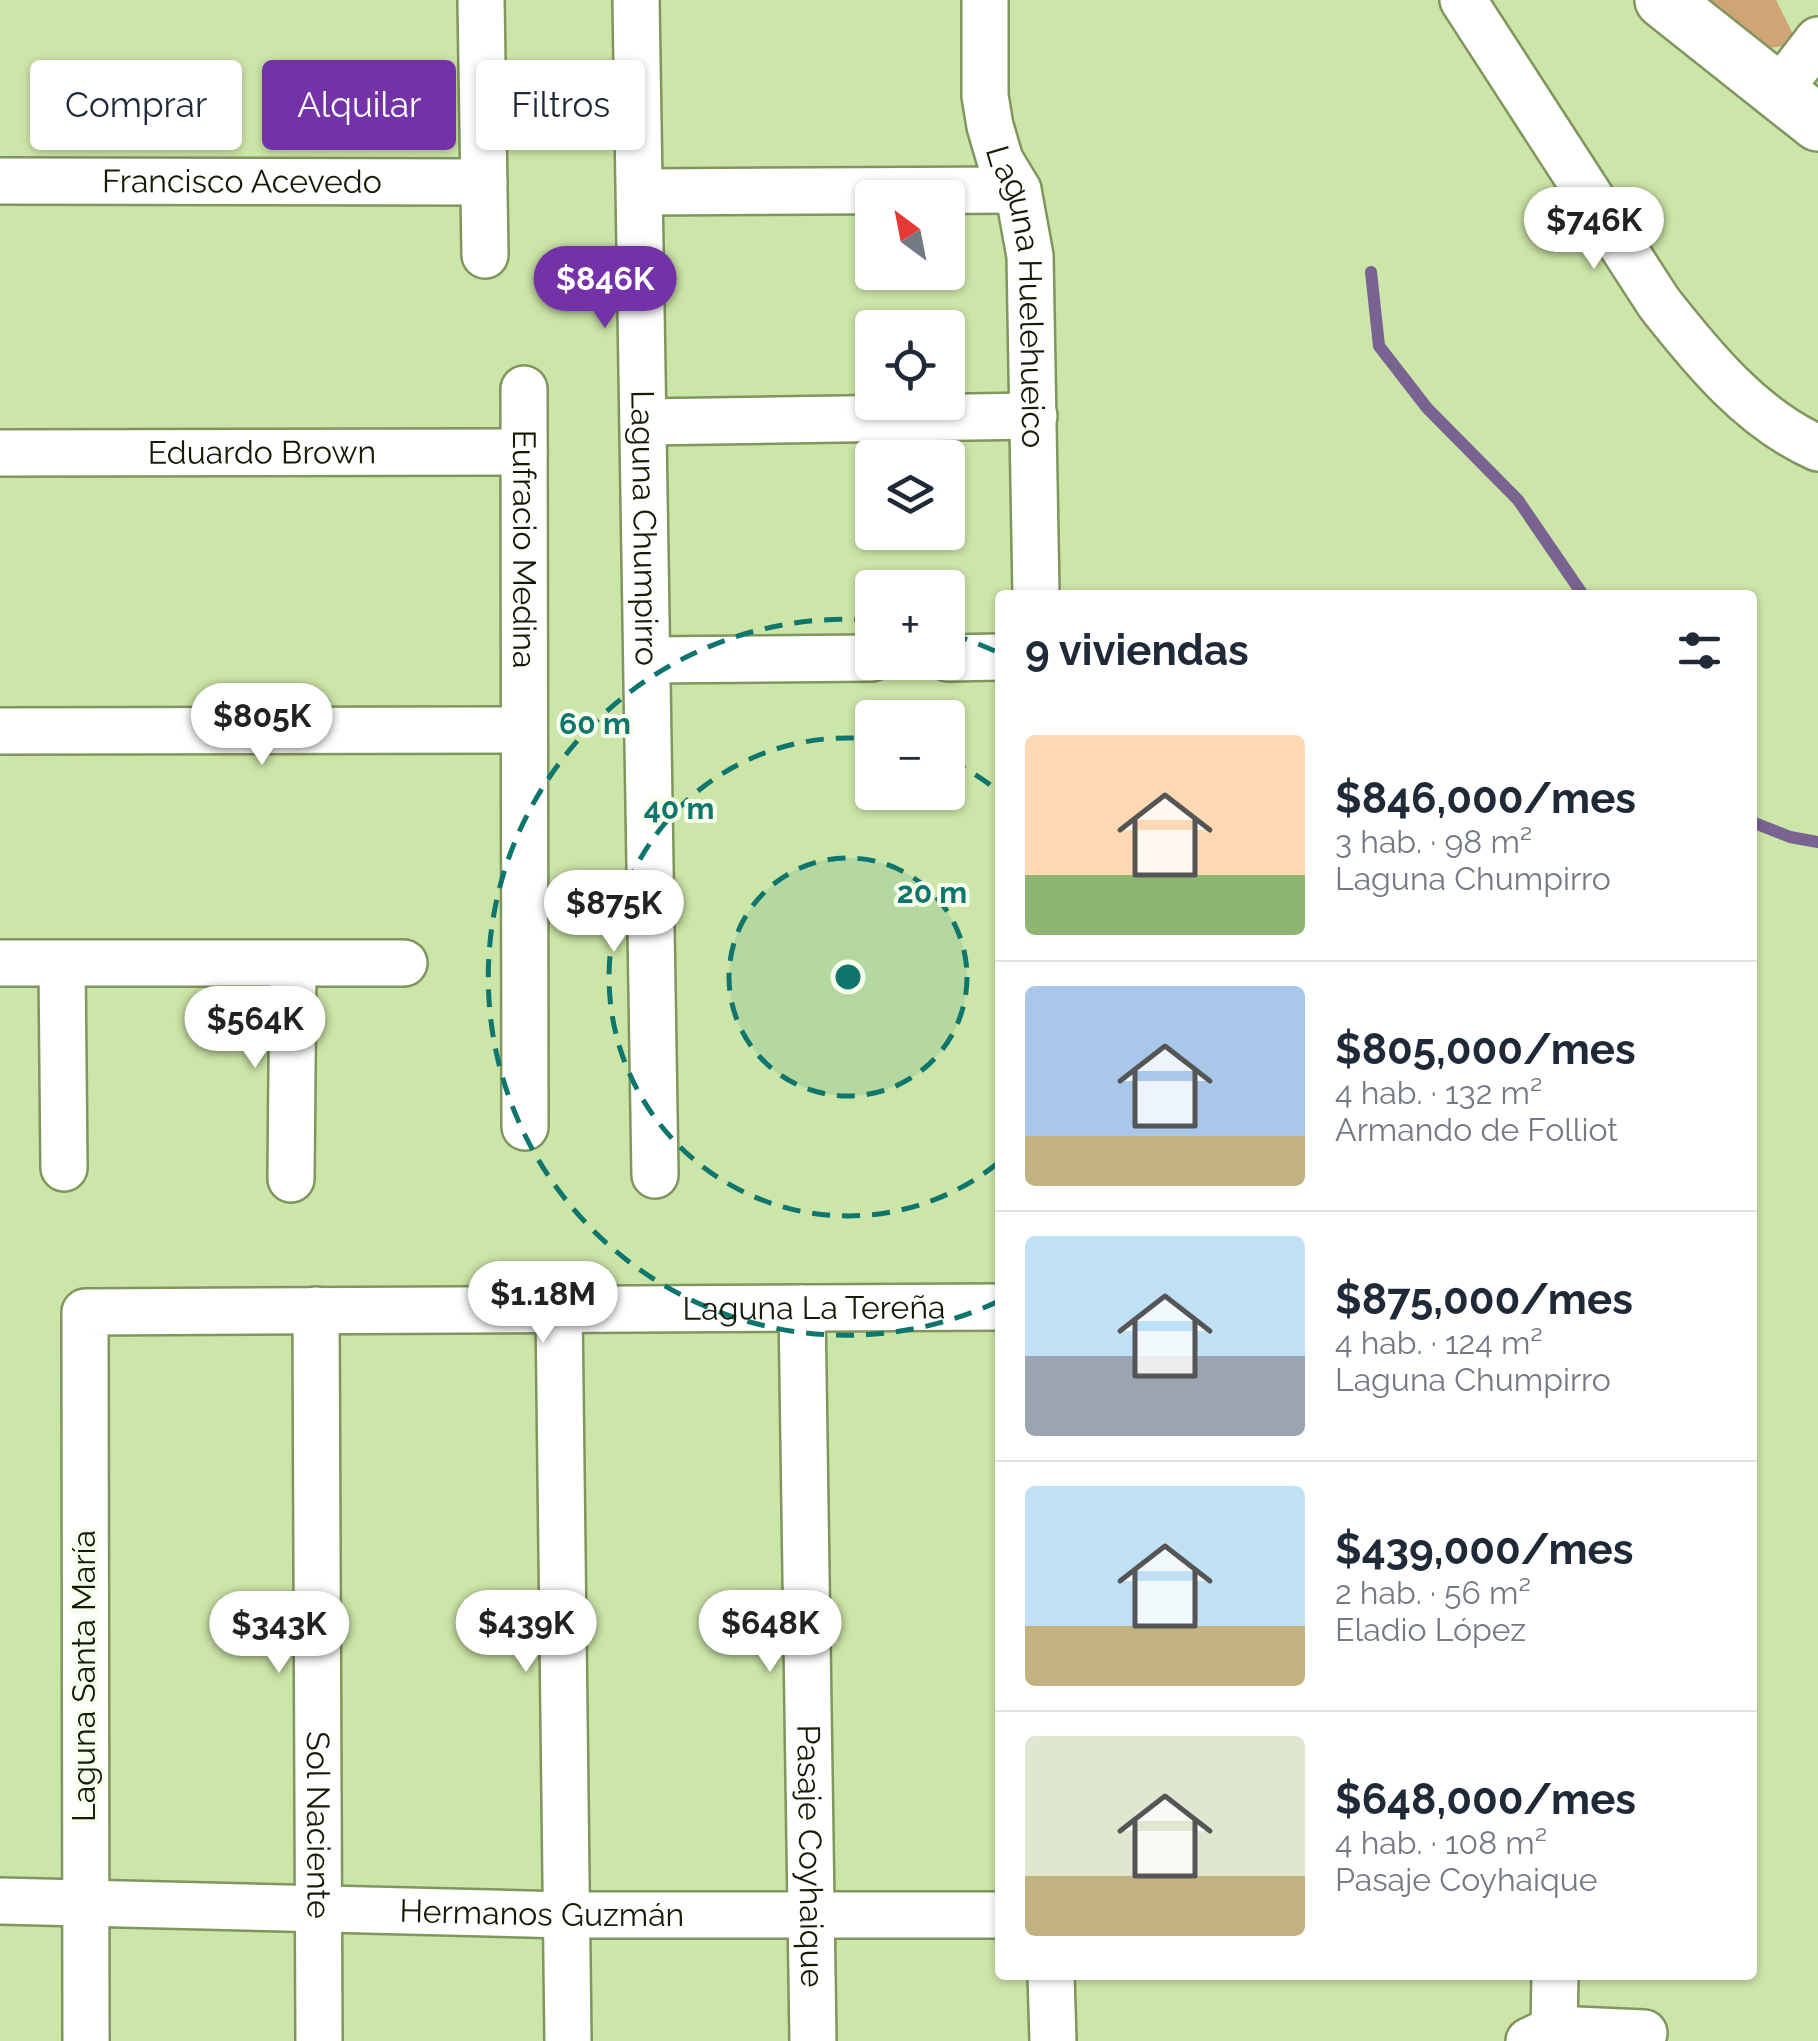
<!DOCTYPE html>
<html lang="es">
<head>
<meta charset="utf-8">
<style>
	body { margin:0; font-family:Raleway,sans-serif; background:#f6f6f7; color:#1f2937; height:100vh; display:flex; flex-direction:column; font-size:38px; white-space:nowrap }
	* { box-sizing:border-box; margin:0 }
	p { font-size:32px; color:#747a83 }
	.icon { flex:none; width:55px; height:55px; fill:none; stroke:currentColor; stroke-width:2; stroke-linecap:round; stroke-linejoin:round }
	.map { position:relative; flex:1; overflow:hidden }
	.drawer { position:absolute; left:995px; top:590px; width:762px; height:1390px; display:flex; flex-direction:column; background:#fff; border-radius:10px; box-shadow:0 2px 8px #0004 }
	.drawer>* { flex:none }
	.hud { position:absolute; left:30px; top:60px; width:815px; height:90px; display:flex; gap:20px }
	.needle { width:65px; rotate:328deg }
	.controls { position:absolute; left:855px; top:180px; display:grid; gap:20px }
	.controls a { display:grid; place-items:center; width:110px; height:110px; border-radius:10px; background:#fff; box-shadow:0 2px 8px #0004; font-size:50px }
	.price { position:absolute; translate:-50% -85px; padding:0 22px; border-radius:35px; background:#fff; color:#222; font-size:32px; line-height:65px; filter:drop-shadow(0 2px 5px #0008) }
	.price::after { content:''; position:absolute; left:50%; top:60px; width:30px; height:22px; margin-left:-15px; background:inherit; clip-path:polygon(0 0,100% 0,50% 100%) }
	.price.active { background:#7332a7; color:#fff }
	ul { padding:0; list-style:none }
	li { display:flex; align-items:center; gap:30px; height:250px; padding:0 30px }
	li+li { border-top:2px solid #e0e1e3 }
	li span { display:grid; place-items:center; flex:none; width:280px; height:200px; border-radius:10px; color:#555 }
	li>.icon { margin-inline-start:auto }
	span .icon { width:120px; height:120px; fill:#fffc; stroke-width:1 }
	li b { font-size:42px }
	h2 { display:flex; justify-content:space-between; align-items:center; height:120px; padding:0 30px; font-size:42px }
	.tag { padding:0 35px; border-radius:10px; background:#fff; box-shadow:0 2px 8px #0004; font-size:35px; line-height:90px }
	.tag.active { background:#7332a7; color:#fff }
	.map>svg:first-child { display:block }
	.grass { fill:#d1a478 }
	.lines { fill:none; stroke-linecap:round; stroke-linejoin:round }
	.stream { stroke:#796390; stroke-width:12 }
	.minor-casing { stroke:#7f965c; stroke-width:50 }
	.major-casing { stroke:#7f965c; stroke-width:60 }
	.minor { stroke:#fff; stroke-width:45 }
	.major { stroke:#fff; stroke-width:55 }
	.ring { fill:none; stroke:#0f766e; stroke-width:5; stroke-dasharray:18 12 }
	.labels { text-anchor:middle; stroke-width:8; stroke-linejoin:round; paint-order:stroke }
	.street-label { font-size:32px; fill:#131c05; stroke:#f7ffec }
	.centre { fill:#0f766e; stroke:#f7ffec; stroke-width:5 }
	.ring-label { font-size:30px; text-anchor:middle; font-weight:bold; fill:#0f766e; stroke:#f7ffec; stroke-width:8; stroke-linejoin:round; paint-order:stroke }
</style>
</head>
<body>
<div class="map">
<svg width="1818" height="2041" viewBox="0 0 1818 2041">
	<rect width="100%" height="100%" fill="#cce5a8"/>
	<polygon class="grass" points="1687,0 1776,0 1798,44 1754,50"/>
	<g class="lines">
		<g class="stream">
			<polyline points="1371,272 1379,346 1427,408 1518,500 1583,595"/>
			<polyline points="1752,822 1790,837 1818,842"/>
		</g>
		<defs>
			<g id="minor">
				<polyline points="481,0 485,255"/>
				<path id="s1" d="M636,0L655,1175"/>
				<path id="s2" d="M985,0V96L990,126L1000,160L1018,190L1030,256L1036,595"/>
				<path d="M1463,0L1659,303C1703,359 1752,419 1818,448"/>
				<polyline points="1777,93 1818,40"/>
				<path id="s3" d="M0,181L484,182"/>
				<polyline points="641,192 1018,190"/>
				<path id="s4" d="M524,389L525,1127"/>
				<polyline points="643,422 1034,416"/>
				<path id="s5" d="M0,453L524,452"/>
				<polyline points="948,658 1000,657"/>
				<polyline points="648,660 872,658"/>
				<polyline points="0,731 524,730"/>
				<polyline points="0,963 404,963"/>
				<polyline points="62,964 64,1168"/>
				<polyline points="291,1179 293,964"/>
				<path id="s6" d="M802,1308L813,2041"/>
				<polyline points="559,1309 568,2041"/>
				<path id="s7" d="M316,1310L319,2041"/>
				<path id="s8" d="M0,1901L567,1915H1000"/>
				<polyline points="1051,1975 1053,2041"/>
				<polyline points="1554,2029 1555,1975"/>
				<path id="s9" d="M86,2041L85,1312L1000,1307"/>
				<polyline points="1529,2041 1554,2029 1644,2033"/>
			</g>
			<polyline id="major" points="1663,0 1818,123"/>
		</defs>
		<use href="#minor" class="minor-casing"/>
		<use href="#major" class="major-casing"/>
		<use href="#minor" class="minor"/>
		<use href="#major" class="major"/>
	</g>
	<circle cx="848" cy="977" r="119" fill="#0f766e" fill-opacity=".12"/>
	<g class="ring">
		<circle cx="848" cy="977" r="119"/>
		<path d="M998 1163A239 239 0 1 1 871 739M949 760A239 239 0 0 1 998 791"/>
		<path d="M999 1301A358 358 0 1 1 870 620M950 634A358 358 0 0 1 999 653"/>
	</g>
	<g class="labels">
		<g class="street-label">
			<text dy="11" stroke="none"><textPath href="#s3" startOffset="242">Francisco Acevedo</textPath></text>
			<text dy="11" stroke="none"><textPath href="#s2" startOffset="302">Laguna Huelehueico</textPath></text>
			<text dy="11" stroke="none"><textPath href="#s5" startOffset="262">Eduardo Brown</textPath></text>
			<text dy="11" stroke="none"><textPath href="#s1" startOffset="528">Laguna Chumpirro</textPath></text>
			<text dy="11" stroke="none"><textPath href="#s4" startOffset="160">Eufracio Medina</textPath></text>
			<text dy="11" stroke="none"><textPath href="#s9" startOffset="1458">Laguna La Tereña</textPath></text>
			<text transform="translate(84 1676) rotate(-90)" y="11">Laguna Santa María</text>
			<text dy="11" stroke="none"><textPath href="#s7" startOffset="515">Sol Naciente</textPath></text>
			<text dy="11" stroke="none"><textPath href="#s6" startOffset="548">Pasaje Coyhaique</textPath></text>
			<text dy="11" stroke="none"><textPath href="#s8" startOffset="542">Hermanos Guzmán</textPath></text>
		</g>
	</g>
	<circle cx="848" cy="977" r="15" class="centre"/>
	<g class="ring-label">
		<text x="595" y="734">60 m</text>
		<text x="679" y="819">40 m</text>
		<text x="932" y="903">20 m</text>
	</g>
</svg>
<div class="controls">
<a><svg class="needle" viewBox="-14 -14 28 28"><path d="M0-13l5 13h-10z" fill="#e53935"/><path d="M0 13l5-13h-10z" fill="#747a83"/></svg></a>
<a><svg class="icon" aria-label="locate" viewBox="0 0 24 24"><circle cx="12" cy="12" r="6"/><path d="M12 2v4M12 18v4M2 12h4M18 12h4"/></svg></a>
<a><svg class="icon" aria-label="layers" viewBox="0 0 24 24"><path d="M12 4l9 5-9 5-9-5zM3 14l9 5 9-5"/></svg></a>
<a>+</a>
<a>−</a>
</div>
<b class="price" style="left:1594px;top:272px">$746K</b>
<b class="price active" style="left:605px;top:331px">$846K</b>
<b class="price" style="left:262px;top:768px">$805K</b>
<b class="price" style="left:614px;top:955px">$875K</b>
<b class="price" style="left:255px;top:1071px">$564K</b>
<b class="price" style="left:543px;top:1346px">$1.18M</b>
<b class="price" style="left:526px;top:1675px">$439K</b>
<b class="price" style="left:770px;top:1675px">$648K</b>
<b class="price" style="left:279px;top:1676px">$343K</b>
<div class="hud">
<a class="tag">Comprar</a>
<a class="tag active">Alquilar</a>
<a class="tag">Filtros</a>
</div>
<section class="drawer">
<h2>9 viviendas<svg class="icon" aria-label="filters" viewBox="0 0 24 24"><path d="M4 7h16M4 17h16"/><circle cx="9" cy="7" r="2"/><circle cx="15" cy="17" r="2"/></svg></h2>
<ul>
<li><span style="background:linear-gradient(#ffd9b3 70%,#8fb573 0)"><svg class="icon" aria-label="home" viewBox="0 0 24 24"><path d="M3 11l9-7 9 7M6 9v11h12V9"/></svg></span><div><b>$846,000/mes</b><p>3 hab. · 98 m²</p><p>Laguna Chumpirro</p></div></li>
<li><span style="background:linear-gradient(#a9c7e8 75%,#c2b280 0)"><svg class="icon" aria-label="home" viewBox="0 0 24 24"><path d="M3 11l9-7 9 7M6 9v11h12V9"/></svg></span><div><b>$805,000/mes</b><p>4 hab. · 132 m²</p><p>Armando de Folliot</p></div></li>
<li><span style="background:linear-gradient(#bfe0f5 60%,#9aa5b1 0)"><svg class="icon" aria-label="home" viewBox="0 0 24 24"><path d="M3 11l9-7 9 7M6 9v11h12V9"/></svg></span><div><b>$875,000/mes</b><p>4 hab. · 124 m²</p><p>Laguna Chumpirro</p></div></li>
<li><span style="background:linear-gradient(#bfe0f5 70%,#c2b280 0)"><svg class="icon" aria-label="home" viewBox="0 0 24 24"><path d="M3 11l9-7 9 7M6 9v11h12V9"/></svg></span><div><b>$439,000/mes</b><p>2 hab. · 56 m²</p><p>Eladio López</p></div></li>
<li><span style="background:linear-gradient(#dfe7d0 70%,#c2b280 0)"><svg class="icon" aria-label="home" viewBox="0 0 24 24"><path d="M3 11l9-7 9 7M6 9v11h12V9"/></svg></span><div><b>$648,000/mes</b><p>4 hab. · 108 m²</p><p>Pasaje Coyhaique</p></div></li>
</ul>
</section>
</div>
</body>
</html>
